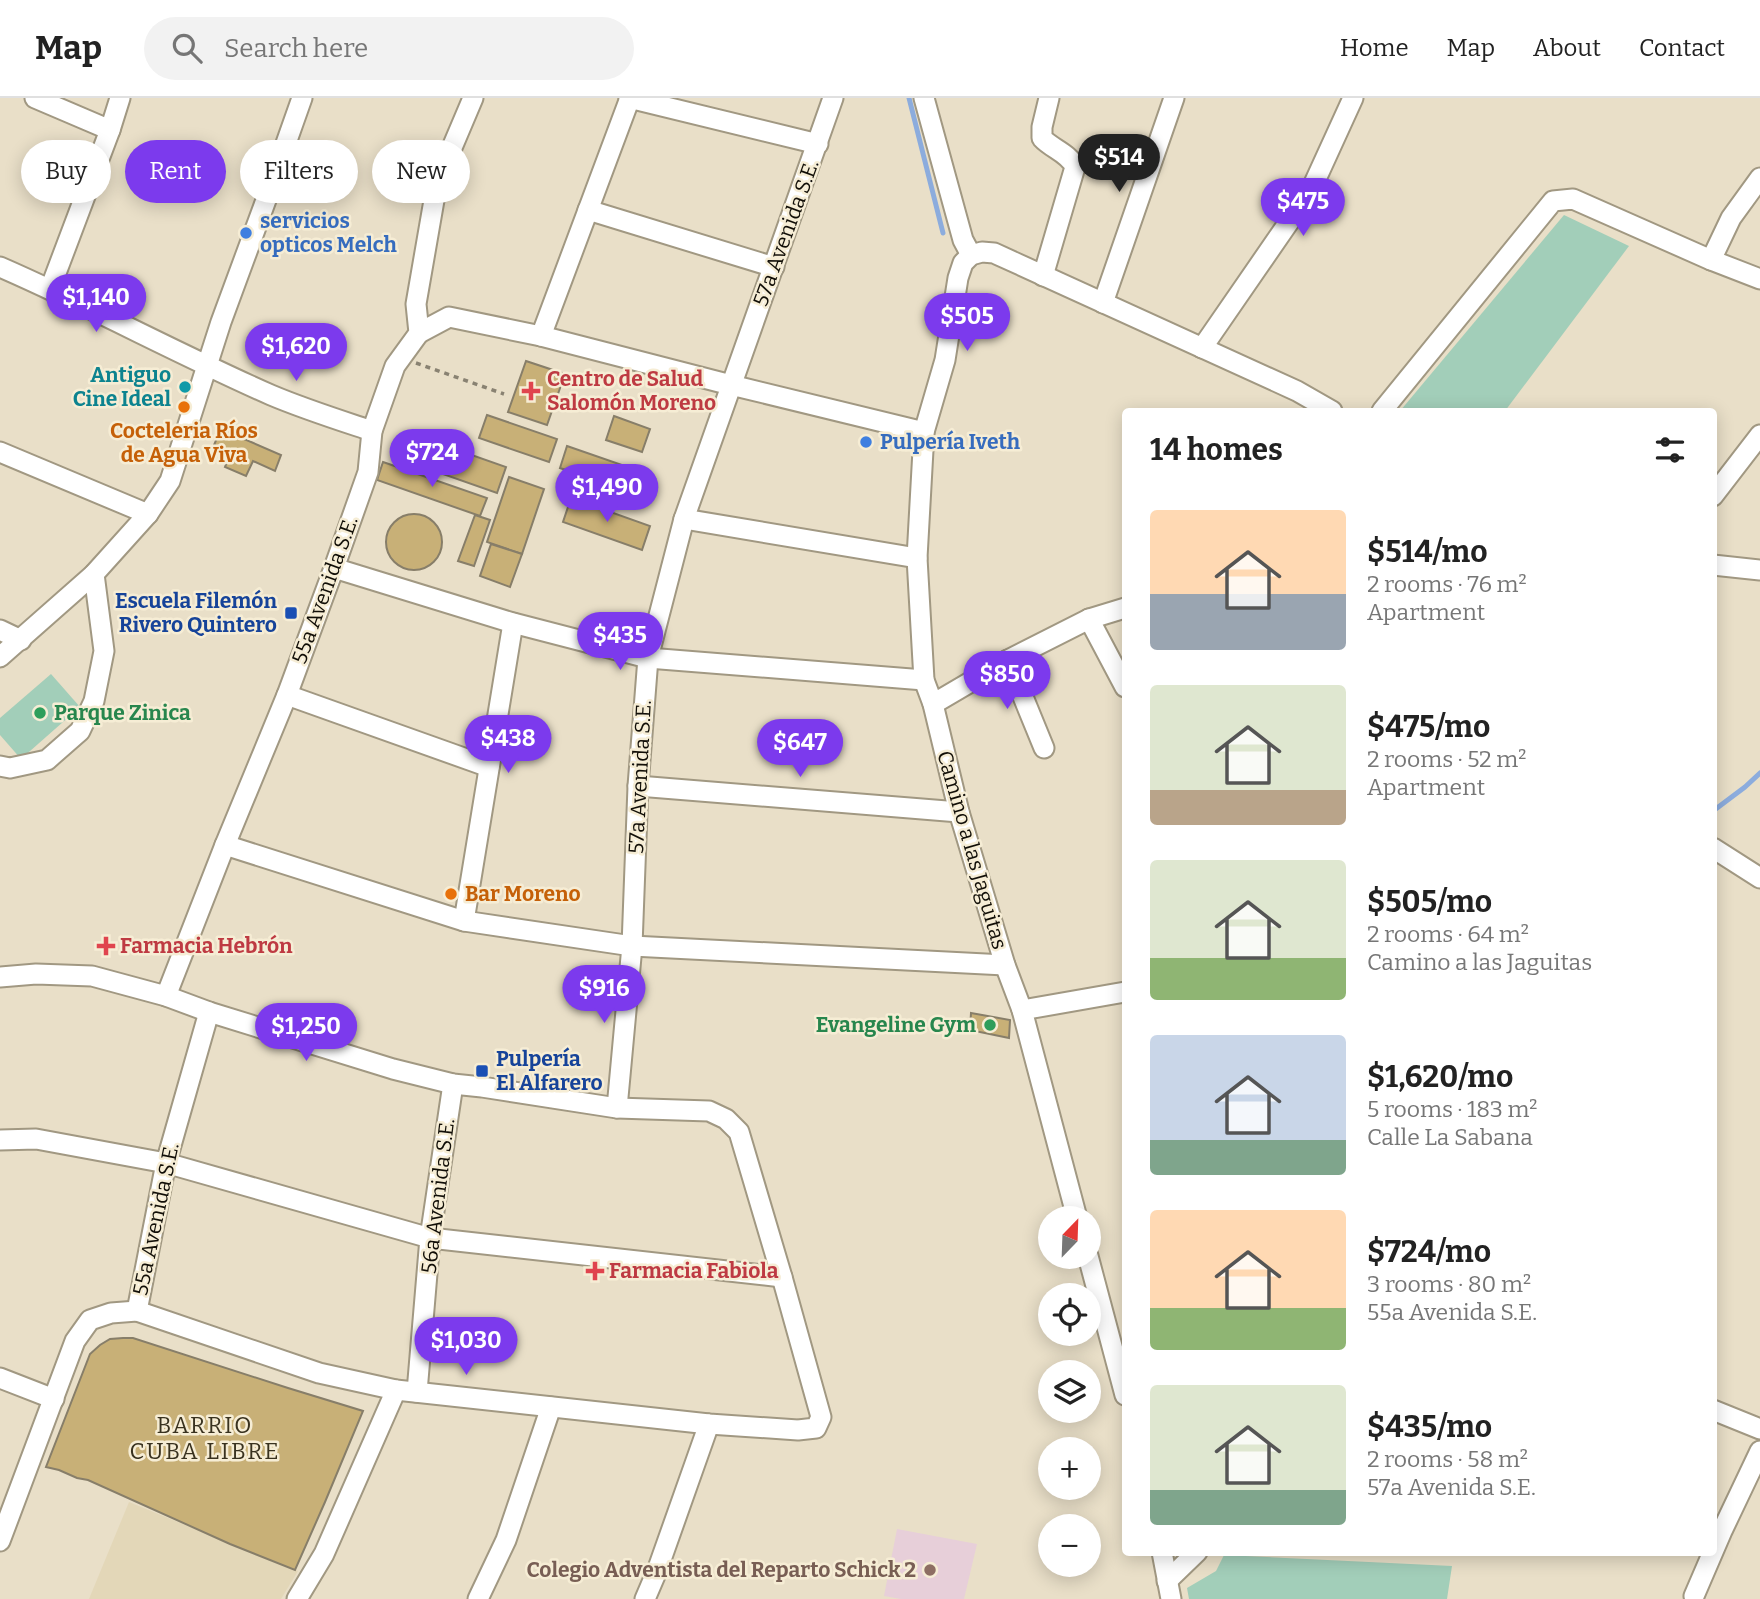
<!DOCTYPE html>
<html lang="en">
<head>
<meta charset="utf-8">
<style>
	body { margin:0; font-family:Bitter,serif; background:#f2f2f2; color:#222; height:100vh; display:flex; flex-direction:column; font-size:26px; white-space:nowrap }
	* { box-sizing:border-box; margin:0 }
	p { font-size:23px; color:#767676 }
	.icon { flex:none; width:38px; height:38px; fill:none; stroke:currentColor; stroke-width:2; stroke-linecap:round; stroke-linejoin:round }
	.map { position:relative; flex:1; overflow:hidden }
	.sheet { position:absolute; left:1122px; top:310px; width:595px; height:1148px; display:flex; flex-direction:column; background:#fff; border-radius:7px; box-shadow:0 4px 18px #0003 }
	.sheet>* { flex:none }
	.banner { position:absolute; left:21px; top:42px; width:665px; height:63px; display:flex; gap:14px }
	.needle { width:46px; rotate:23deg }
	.tools { position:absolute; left:1038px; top:1108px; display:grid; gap:14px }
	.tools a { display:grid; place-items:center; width:63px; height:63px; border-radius:50%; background:#fff; box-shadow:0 4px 18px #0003; font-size:35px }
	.price { position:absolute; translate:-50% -60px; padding:0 16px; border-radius:24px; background:#7c3aed; color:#fff; font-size:23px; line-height:46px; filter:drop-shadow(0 2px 4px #0008) }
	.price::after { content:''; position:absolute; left:50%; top:42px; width:21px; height:16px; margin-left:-10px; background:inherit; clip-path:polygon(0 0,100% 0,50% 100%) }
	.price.current { background:#222; color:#fff }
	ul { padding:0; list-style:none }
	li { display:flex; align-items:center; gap:21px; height:175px; padding:0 28px }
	li span { display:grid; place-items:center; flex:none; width:196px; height:140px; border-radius:7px; color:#555 }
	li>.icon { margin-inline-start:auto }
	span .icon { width:84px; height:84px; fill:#fffc; stroke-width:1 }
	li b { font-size:30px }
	h2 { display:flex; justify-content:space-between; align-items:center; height:84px; padding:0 28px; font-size:30px }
	.chip { padding:0 24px; border-radius:32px; background:#fff; box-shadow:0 4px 18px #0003; font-size:24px; line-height:63px }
	.chip.current { background:#7c3aed; color:#fff }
	header { display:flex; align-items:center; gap:42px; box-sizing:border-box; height:98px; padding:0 35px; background:#fff; border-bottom:2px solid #e0e0e0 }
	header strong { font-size:33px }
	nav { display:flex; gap:38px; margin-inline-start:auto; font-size:24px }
	.search { width:490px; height:63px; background:#f2f2f2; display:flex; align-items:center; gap:18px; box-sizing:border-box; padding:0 24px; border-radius:38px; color:#767676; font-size:26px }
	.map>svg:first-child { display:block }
	.built { fill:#e3d7b8 }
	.education { fill:#e7cfd9 }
	.green { fill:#a2ceb9 }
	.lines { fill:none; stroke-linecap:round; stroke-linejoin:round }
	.stream { stroke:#8cacdd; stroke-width:5 }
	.building { fill:#c8b077; stroke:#877e69; stroke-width:2 }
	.minor-casing { stroke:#a19882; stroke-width:23 }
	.path { stroke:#898272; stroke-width:3.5; stroke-dasharray:5 5; stroke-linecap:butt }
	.minor { stroke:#fff; stroke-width:19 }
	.shop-dot { fill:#3f7fe0; stroke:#f6edd5; stroke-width:2.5 }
	.culture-dot { fill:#0f9aa8; stroke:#f6edd5; stroke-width:2.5 }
	.health-dot { fill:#e0444e; stroke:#f6edd5; stroke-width:2.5 }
	.food-dot { fill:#e8710a; stroke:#f6edd5; stroke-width:2.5 }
	.transit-dot { fill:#1a4fb4; stroke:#f6edd5; stroke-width:2.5 }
	.leisure-dot { fill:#2e9e5b; stroke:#f6edd5; stroke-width:2.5 }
	.education-dot { fill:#8d6e63; stroke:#f6edd5; stroke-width:2.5 }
	.labels { text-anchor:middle; stroke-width:5; stroke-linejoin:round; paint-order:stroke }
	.shop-label { font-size:21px; font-weight:bold; fill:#366cbe; stroke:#f6edd5; text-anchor:start }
	.street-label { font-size:21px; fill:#110e07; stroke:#f6edd5 }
	.culture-label { font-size:21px; font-weight:bold; fill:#0d838f; stroke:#f6edd5; text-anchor:end }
	.health-label { font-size:21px; font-weight:bold; fill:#be3a42; stroke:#f6edd5; text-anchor:start }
	.food-label { font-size:21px; font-weight:bold; fill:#c56008; stroke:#f6edd5 }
	.transit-label { font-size:21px; font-weight:bold; fill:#164399; stroke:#f6edd5; text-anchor:end }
	.leisure-label { font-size:21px; font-weight:bold; fill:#27864d; stroke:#f6edd5; text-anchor:start }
	.education-label { font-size:21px; font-weight:bold; fill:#785e54; stroke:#f6edd5; text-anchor:end }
	.neighbourhood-label { font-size:23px; letter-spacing:2px; fill:#39321f; stroke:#f6edd5 }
</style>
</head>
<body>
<header>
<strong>Map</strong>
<div class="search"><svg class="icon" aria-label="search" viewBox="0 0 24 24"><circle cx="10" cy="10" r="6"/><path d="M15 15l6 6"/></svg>Search here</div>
<nav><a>Home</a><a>Map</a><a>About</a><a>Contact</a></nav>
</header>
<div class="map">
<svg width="1760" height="1501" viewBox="0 0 1760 1501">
	<rect width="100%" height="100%" fill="#e9dfc8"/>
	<polygon class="built" points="129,1404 298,1473 281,1501 89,1501"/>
	<polygon class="education" points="897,1431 977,1446 964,1501 901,1501 884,1498"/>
	<g class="green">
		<polygon points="1564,117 1629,148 1505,313 1400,313"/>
		<polygon points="51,576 80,609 21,661 0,637 0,620"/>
		<polygon points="1224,1457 1452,1468 1447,1501 1189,1501 1187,1490 1216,1473"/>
	</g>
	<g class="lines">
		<g class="stream">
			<polyline points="909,0 943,135"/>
			<polyline points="1713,713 1745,689 1760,675"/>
		</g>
	</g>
	<g class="building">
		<polygon points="526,263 565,276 547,327 508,314"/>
		<polygon points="487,317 557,341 549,364 479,340"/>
		<polygon points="614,318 650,331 642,354 606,342"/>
		<polygon points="221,331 281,357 275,373 253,363 246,378 225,369 231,354 214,347"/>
		<polygon points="446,348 506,369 497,395 437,374"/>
		<polygon points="567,348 651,377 643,398 560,370"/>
		<polygon points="383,364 487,400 480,418 377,382"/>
		<polygon points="509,379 544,391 522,456 487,444"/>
		<polygon points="571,400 650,428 642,452 563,424"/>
		<circle cx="414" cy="444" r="28"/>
		<polygon points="475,417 490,422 474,468 458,463"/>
		<polygon points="491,446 522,456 510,489 480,478"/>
		<polygon points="971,915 1010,922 1009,940 970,932"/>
		<polygon points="123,1240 133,1240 288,1290 363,1313 325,1404 295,1472 230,1446 88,1382 77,1380 59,1372 46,1369 90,1256 100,1247 110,1241"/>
	</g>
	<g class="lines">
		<defs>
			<g id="minor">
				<polyline points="35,0 110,32"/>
				<polyline points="629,0 818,46"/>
				<polyline points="924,0 963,142 971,157"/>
				<polyline points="588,112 774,169"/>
				<polyline points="1711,162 1731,120 1760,80"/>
				<path d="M0,169C92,209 180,257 271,297C304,311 339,322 372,333"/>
				<path d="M1043,178L1075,69C1069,55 1052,51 1042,40V29L1049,0"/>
				<polyline points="50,191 110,32 120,0"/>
				<polyline points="1103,205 1174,0"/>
				<polyline points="419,235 449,219 541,238 731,287 924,334"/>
				<polyline points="541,238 630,0"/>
				<polyline points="1202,250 1311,92 1353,0"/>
				<polyline points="1382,313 1553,103 1573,101 1711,162 1760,181"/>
				<polyline points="0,354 148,416"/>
				<polyline points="1713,398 1760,337"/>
				<polyline points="684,421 917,460"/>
				<polyline points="1713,467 1760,472"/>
				<polyline points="334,470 513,525 648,560 924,582"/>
				<polyline points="1089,521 1125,589"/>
				<polyline points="0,532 21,542"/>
				<polyline points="0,559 94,476 148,416 170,383 221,224 266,102 302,0"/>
				<polyline points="1008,562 1044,650"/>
				<polyline points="287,597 489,669"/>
				<polyline points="933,606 1008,562 1089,521 1125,510"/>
				<polyline points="0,668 10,670 47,662 80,633 94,603 104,553 94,476"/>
				<polyline points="638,688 959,714"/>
				<polyline points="225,747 464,823 632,848 1005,867"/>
				<polyline points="1713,750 1760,780"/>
				<polyline points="464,823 513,525"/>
				<polyline points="0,879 36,876 92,878 166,898 209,914 393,971 453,986 482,989 617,1010 709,1013 726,1021 739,1034 782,1179 821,1319 816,1330 798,1332 709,1326 396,1292 319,1275 137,1213 111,1215 90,1222 75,1243 0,1443"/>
				<polyline points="166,898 225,747 287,597 334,470 368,374 372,333 395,268 419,235 416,206 437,85 473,0"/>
				<polyline points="1022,912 1125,894"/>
				<polyline points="617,1010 632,848 638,688 648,560 684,421 833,0"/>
				<polyline points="0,1042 36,1041 166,1065 430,1140 782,1179"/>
				<polyline points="1077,1120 1022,912 1005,867 959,714 933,606 924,582 917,460 924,334 945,262 958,180 963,165 971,157 982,154 994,155 1297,293 1332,313"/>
				<polyline points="1088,1158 1125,1297"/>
				<polyline points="137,1213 166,1065 209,914"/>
				<polyline points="0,1280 54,1301"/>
				<polyline points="417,1294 430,1140 453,986"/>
				<polyline points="1713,1312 1760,1331"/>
				<polyline points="1162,1454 1171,1501"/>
				<polyline points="1167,1483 1197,1454"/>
				<polyline points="1694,1498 1722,1433 1760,1353"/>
				<polyline points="297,1501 324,1456 396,1292"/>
				<polyline points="478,1501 506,1442 551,1309"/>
				<polyline points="645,1501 657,1473 709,1326"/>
			</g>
		</defs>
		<use href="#minor" class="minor-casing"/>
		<polyline class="path" points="416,265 504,296"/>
		<use href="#minor" class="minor"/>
	</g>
	<g class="shop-dot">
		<circle cx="246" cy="135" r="7"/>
		<circle cx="866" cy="344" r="7"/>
	</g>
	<circle class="culture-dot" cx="185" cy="289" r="7"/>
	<g class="health-dot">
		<path d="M527.5 282.5h7v7h7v7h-7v7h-7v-7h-7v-7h7z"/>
		<path d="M102.5 837.5h7v7h7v7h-7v7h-7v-7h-7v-7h7z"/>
		<path d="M591.5 1162.5h7v7h7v7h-7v7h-7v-7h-7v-7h7z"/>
	</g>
	<g class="food-dot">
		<circle cx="184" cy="309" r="7"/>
		<circle cx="451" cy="796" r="7"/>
	</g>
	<g class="transit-dot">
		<rect x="284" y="508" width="14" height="14" rx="3.5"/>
		<rect x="475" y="966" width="14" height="14" rx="3.5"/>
	</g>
	<g class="leisure-dot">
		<circle cx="40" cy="615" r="7"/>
		<circle cx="990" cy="927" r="7"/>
	</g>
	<circle class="education-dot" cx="930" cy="1472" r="7"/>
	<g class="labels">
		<g class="shop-label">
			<text x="260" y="130">servicios<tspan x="260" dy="24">opticos Melch</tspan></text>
			<text x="880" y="351">Pulpería Iveth</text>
		</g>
		<g class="street-label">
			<text transform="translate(786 135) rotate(-70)" y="7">57a Avenida S.E.</text>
			<text transform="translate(325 492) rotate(-70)" y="7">55a Avenida S.E.</text>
			<text transform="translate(640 679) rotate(-87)" y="7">57a Avenida S.E.</text>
			<text transform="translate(972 752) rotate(74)" y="7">Camino a las Jaguitas</text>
			<text transform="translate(438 1098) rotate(-83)" y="7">56a Avenida S.E.</text>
			<text transform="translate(156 1121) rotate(-78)" y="7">55a Avenida S.E.</text>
		</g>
		<g class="culture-label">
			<text x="171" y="284">Antiguo<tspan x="171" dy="24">Cine Ideal</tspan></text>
		</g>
		<g class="health-label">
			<text x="547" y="288">Centro de Salud<tspan x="547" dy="24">Salomón Moreno</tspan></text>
			<text x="120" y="855">Farmacia Hebrón</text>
			<text x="609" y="1180">Farmacia Fabiola</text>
		</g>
		<g class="food-label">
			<text x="184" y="340">Cocteleria Ríos<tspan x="184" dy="24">de Agua Viva</tspan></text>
			<text x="465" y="803" text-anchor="start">Bar Moreno</text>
		</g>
		<g class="transit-label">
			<text x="277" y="510">Escuela Filemón<tspan x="277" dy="24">Rivero Quintero</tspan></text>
			<text x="496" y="968" text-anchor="start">Pulpería<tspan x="496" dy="24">El Alfarero</tspan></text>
		</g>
		<g class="leisure-label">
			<text x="54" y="622">Parque Zinica</text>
			<text x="976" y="934" text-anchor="end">Evangeline Gym</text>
		</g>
		<g class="education-label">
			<text x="916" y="1479">Colegio Adventista del Reparto Schick 2</text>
		</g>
		<g class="neighbourhood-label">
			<text x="205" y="1335">BARRIO<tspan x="205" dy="26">CUBA LIBRE</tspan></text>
		</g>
	</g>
</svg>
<div class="tools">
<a><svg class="needle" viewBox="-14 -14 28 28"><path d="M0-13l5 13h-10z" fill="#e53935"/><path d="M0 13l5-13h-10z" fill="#767676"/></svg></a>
<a><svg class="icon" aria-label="locate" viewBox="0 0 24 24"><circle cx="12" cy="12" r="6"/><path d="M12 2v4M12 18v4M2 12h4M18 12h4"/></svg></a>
<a><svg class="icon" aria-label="layers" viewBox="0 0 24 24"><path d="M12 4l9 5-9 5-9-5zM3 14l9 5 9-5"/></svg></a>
<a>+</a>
<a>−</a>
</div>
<b class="price current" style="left:1119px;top:96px">$514</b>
<b class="price" style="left:1303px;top:140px">$475</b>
<b class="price" style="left:96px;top:236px">$1,140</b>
<b class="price" style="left:967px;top:255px">$505</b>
<b class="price" style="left:296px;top:285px">$1,620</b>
<b class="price" style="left:432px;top:391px">$724</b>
<b class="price" style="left:607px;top:426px">$1,490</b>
<b class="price" style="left:620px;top:574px">$435</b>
<b class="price" style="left:1007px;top:613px">$850</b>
<b class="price" style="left:508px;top:677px">$438</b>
<b class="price" style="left:800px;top:681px">$647</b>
<b class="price" style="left:604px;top:927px">$916</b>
<b class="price" style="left:306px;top:965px">$1,250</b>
<b class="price" style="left:466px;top:1279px">$1,030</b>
<div class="banner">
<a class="chip">Buy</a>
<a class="chip current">Rent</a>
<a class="chip">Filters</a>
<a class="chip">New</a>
</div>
<section class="sheet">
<h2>14 homes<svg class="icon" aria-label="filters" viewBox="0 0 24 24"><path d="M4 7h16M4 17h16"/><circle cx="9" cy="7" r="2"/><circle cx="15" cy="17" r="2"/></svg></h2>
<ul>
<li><span style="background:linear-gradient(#ffd9b3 60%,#9aa5b1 0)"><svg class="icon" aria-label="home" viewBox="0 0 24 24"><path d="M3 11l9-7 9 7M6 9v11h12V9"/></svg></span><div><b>$514/mo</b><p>2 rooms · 76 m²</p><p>Apartment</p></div></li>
<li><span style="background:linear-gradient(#dfe7d0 75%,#b9a48a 0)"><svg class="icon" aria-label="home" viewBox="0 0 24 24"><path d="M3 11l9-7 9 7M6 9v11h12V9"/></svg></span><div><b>$475/mo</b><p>2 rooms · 52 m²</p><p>Apartment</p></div></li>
<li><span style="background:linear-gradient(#dfe7d0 70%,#8fb573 0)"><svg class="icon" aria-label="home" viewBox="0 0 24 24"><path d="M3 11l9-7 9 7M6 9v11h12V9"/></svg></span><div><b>$505/mo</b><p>2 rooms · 64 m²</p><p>Camino a las Jaguitas</p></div></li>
<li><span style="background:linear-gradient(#c9d6e8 75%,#7fa58c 0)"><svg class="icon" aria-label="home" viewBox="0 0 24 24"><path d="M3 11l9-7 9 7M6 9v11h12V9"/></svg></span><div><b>$1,620/mo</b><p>5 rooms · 183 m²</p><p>Calle La Sabana</p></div></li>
<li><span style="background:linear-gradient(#ffd9b3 70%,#8fb573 0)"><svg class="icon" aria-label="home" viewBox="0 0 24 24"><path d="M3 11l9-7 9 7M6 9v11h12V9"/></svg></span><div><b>$724/mo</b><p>3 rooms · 80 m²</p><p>55a Avenida S.E.</p></div></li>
<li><span style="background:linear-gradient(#dfe7d0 75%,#7fa58c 0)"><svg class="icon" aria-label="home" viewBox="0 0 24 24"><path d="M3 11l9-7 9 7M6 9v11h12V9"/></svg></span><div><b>$435/mo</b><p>2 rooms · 58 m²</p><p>57a Avenida S.E.</p></div></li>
</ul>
</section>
</div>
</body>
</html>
